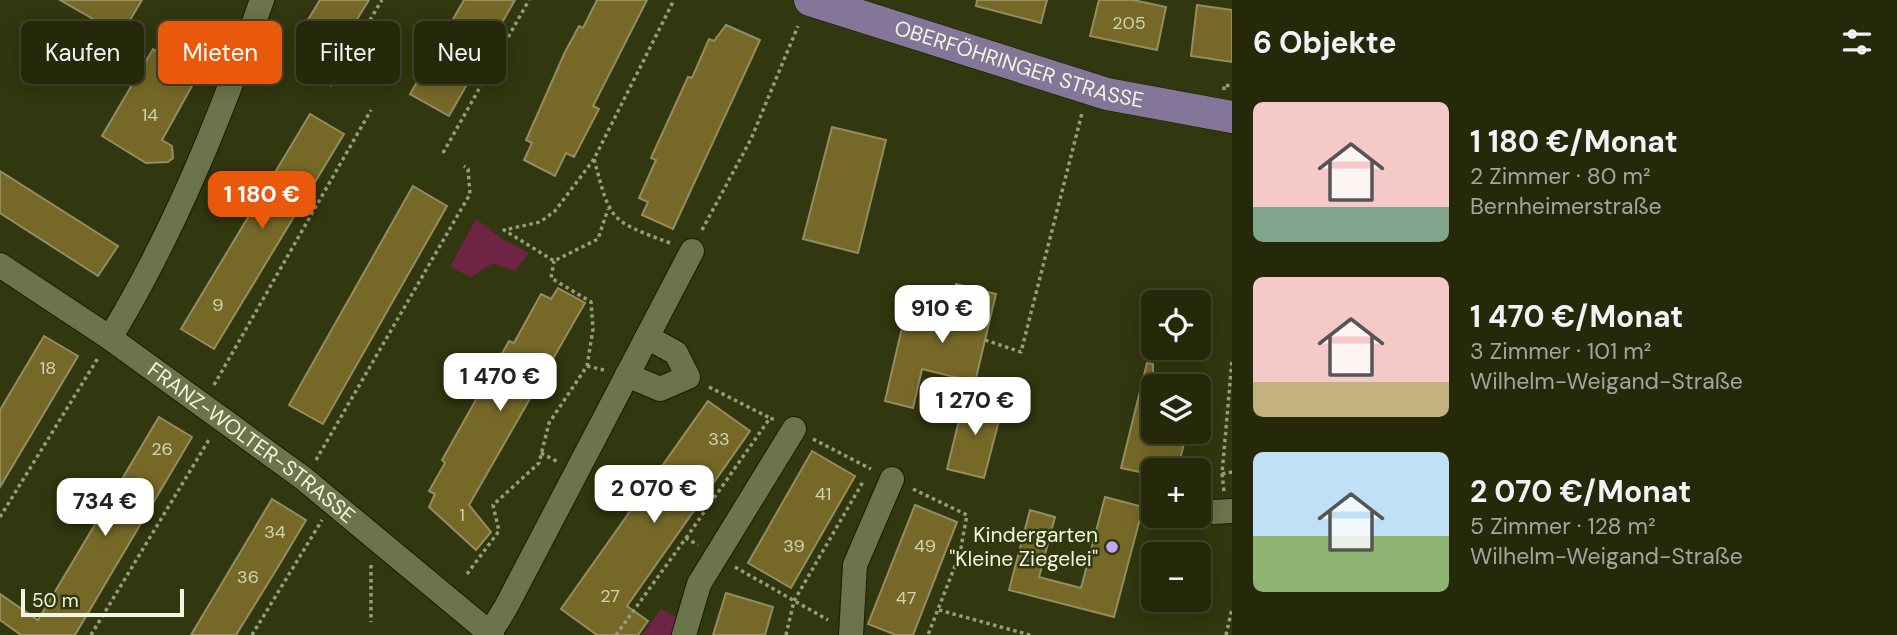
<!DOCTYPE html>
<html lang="de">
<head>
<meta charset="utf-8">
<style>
	body { margin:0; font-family:"DM Sans",sans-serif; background:#313518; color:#f1f3f6; height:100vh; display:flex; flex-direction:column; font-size:26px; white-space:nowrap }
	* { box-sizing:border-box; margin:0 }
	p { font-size:23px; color:#a3a69c }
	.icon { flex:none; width:38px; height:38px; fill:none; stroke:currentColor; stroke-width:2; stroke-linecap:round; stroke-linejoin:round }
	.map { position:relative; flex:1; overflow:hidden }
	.sheet { display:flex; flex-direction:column; background:#25290a; width:665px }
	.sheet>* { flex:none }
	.hud { position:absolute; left:21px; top:21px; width:665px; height:63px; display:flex; gap:14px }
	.buttons { position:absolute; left:1141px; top:290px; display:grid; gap:14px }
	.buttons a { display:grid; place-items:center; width:70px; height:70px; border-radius:10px; background:#25290a; box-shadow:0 4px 18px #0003,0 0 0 2px #42452b; font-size:35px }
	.scale { position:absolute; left:21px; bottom:18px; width:163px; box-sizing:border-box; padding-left:7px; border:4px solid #f1f6df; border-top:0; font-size:19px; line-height:24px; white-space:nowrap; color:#f1f6df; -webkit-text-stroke:5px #31370e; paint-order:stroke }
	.price { position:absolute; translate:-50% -60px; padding:0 16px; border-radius:14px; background:#fff; color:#222; font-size:23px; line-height:46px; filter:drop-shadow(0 2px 4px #0008) }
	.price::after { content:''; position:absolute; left:50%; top:42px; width:21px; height:16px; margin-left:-10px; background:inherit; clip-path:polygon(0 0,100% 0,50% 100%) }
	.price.active { background:#ea580c; color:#fff }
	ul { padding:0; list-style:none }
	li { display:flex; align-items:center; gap:21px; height:175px; padding:0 21px }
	li span { display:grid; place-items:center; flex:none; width:196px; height:140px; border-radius:10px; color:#555 }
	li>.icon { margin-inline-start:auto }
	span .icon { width:84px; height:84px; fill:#fffc; stroke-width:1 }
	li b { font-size:30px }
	h2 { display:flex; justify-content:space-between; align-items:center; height:84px; padding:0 21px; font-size:30px }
	.pill { padding:0 24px; border-radius:10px; background:#25290a; box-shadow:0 4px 18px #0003,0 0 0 2px #42452b; font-size:24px; line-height:63px }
	.pill.active { background:#ea580c; color:#fff }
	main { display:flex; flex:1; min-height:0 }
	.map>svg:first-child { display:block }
	.green { fill:#6f2444 }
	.building { fill:#766928; stroke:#968c61; stroke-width:2 }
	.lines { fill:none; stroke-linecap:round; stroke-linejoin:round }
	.minor-casing { stroke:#191d01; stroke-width:26 }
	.major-casing { stroke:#191d01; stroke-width:33 }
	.path { stroke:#979c7c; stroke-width:3.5; stroke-dasharray:3.5 3.5; stroke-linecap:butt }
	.minor { stroke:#6c744b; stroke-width:24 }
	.major { stroke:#837699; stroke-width:32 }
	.poi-dot { fill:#bfa9f4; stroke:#31370e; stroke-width:2.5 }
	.labels { text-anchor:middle; stroke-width:5; stroke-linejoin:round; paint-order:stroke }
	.number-label { font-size:18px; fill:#d2d3b1 }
	.street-label { font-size:21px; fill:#f1f6df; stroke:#31370e }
	.poi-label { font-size:21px; fill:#f1f6df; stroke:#31370e; text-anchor:end }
</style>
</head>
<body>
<main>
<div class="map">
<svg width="1232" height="635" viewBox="0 0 1232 635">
	<rect width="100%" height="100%" fill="#31370e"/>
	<g class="green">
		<polygon points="476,219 504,240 529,253 515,271 493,263 471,277 450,267"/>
		<polygon points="661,609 677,618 672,635 642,635"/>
	</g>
	<g class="building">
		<polygon points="60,0 142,0 121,35"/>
		<polygon points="320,0 369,0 341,45 306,23"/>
		<polygon points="464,0 515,0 449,116 410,94"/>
		<polygon points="597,0 647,0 593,106 599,109 574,157 566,153 555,176 524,160 532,143 526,140 565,52 579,26 583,28"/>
		<polygon points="977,0 1047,0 1041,23 976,6"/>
		<polygon points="1099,0 1133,0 1166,7 1157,50 1090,36"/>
		<polygon points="1197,5 1232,10 1232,62 1191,56"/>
		<polygon points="726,25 760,40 673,229 642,215 648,202 639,198 656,160 651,158 688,77 692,78 709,39 714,41"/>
		<polygon points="153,49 198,75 162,140 172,146 173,158 168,162 146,163 102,136"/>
		<polygon points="310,114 344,134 214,349 181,329"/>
		<polygon points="832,127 886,140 858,253 803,239"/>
		<polygon points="0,171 118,246 98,276 0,213"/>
		<polygon points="413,186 447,206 323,424 289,405"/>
		<polygon points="956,284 996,294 975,382 922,369 913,408 885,401 904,319 945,329"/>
		<polygon points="558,288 585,303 469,505 491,532 476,550 429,507 435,494 429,491 445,463 442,460 509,341 514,343 541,294 551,299"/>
		<polygon points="44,336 78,356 0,487 0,410"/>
		<polygon points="1147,363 1153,364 1153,432 1187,432 1177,471 1153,471 1153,475 1121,468"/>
		<polygon points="965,396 1003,405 984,478 947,469"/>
		<polygon points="708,401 750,431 627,606 648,621 638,635 597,635 561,609"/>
		<polygon points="159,417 192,437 75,635 21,635 0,620 0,594 38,620"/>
		<polygon points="812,451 855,476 791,588 748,563"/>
		<polygon points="1105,497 1143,507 1114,617 1009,590 1030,510 1055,517 1039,577 1081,588"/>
		<polygon points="272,499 306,520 278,567 236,635 191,635"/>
		<polygon points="915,505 957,522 913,635 896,635 868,624"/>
		<polygon points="726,593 773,607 765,635 713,635"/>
	</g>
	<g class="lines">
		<defs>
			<g id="minor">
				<path id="s1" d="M0,265L110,338L303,478L492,635"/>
				<path d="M110,338C175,231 220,117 262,0"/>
				<polyline points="627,375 660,389 688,377 676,353 647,337"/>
				<polyline points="1214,512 1232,511"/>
				<polyline points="490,633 506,607 692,251"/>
				<polyline points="684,635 699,584 794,429"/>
				<polyline points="851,635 855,565 892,479"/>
			</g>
			<g id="major">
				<path id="s2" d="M810,0L1107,94L1232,117"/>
			</g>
		</defs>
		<use href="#minor" class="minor-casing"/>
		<use href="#major" class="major-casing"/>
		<g class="path">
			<polyline points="330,86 382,0"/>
			<polyline points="1224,90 1224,85 1232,86"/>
			<polyline points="443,153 529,0"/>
			<polyline points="594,159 555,211 540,222 504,230 554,261 598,239 608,209"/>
			<polyline points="702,230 751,139 798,26"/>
			<path d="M670,243C609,220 611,222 594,159L674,0"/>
			<polyline points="985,340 1021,352 1082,113"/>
			<polyline points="587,366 604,370"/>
			<polyline points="214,385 371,110"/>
			<polyline points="709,387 770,418"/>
			<polyline points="813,439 871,469"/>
			<polyline points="541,453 558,462"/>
			<polyline points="316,460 470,194 468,169 464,166"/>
			<polyline points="1222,474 1232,472"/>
			<polyline points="913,489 967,515 960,553 928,635"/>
			<polyline points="1224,491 1222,474 1232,360"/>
			<polyline points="0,517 98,358"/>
			<polyline points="686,538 770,418 775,420"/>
			<polyline points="371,565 371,622"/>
			<polyline points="735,567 828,620"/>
			<polyline points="467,574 499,531 493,505 539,463 549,423 587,366 593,329 591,302 551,278 554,261"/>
			<polyline points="939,610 1030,635"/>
			<polyline points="91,635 210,438"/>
			<polyline points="252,635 322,520"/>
			<polyline points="616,635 686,538 698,545"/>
			<polyline points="786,635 794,601 864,480"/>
			<polyline points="1226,635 1232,609"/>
		</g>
		<use href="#minor" class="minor"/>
		<use href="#major" class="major"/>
	</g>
	<circle class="poi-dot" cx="1112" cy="547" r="7"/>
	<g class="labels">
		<g class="number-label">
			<text x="1129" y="29">205</text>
			<text x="150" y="121">14</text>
			<text x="218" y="311">9</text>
			<text x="48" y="374">18</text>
			<text x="719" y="445">33</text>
			<text x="162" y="455">26</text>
			<text x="823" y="500">41</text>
			<text x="462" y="521">1</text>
			<text x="275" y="538">34</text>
			<text x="794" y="552">39</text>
			<text x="925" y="552">49</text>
			<text x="248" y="583">36</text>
			<text x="610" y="602">27</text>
			<text x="906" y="604">47</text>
		</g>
		<g class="street-label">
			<text dy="7" stroke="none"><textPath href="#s2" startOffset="219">OBERFÖHRINGER STRASSE</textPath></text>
			<text dy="7" stroke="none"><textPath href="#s1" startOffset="308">FRANZ-WOLTER-STRASSE</textPath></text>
		</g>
		<g class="poi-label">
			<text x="1098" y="542">Kindergarten<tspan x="1098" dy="24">"Kleine Ziegelei"</tspan></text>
		</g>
	</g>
</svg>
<div class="buttons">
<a><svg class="icon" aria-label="locate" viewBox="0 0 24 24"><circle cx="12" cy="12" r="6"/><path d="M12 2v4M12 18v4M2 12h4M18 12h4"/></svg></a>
<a><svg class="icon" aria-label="layers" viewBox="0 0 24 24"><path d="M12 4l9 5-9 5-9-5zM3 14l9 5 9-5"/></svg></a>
<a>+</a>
<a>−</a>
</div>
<div class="scale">50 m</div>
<b class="price active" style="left:262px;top:231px">1 180 €</b>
<b class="price" style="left:942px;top:345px">910 €</b>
<b class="price" style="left:500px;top:413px">1 470 €</b>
<b class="price" style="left:975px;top:437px">1 270 €</b>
<b class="price" style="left:654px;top:525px">2 070 €</b>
<b class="price" style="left:105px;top:538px">734 €</b>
<div class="hud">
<a class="pill">Kaufen</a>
<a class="pill active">Mieten</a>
<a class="pill">Filter</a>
<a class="pill">Neu</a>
</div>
</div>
<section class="sheet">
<h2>6 Objekte<svg class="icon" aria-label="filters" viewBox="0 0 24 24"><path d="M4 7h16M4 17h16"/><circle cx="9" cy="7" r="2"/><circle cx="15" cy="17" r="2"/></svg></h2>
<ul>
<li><span style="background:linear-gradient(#f6c9c9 75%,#7fa58c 0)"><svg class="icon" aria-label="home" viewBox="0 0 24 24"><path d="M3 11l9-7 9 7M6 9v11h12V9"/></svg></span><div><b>1 180 €/Monat</b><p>2 Zimmer · 80 m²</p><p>Bernheimerstraße</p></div></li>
<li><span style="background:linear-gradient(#f6c9c9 75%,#c2b280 0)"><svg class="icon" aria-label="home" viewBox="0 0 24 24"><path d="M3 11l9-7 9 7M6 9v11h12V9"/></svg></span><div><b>1 470 €/Monat</b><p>3 Zimmer · 101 m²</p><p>Wilhelm-Weigand-Straße</p></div></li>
<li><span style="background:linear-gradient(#bfe0f5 60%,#8fb573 0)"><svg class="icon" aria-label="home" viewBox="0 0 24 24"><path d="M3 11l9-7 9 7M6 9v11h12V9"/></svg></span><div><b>2 070 €/Monat</b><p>5 Zimmer · 128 m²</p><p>Wilhelm-Weigand-Straße</p></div></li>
</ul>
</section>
</main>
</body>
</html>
